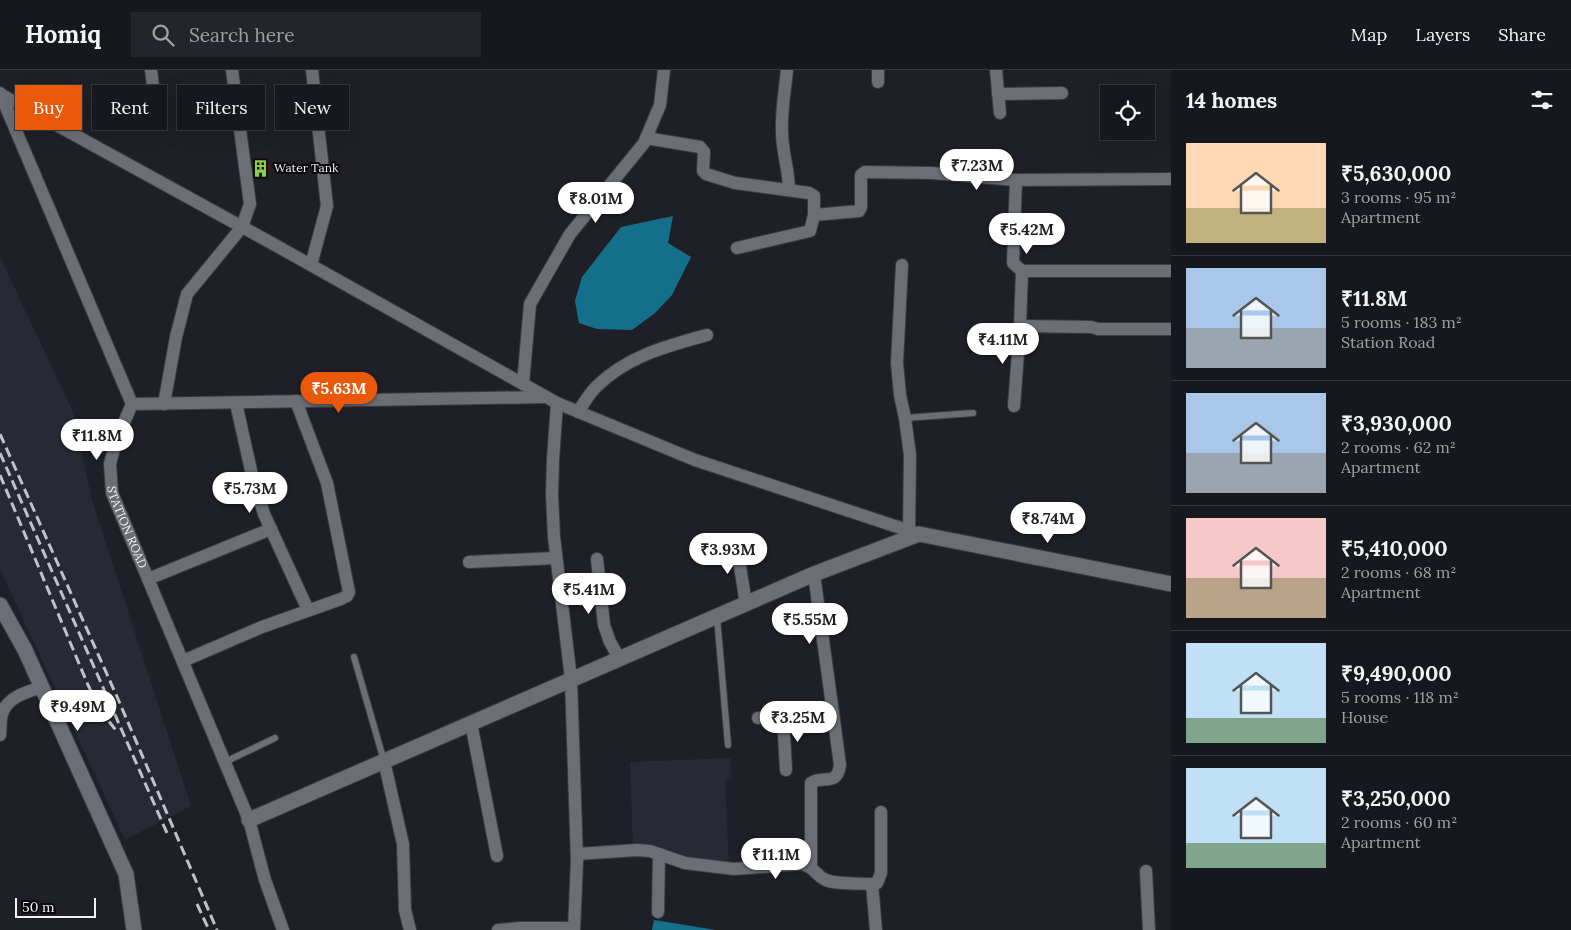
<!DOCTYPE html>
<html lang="en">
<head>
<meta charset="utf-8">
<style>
	body { margin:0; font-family:Lora,serif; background:#24252a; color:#f1f3f6; height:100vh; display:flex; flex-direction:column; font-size:19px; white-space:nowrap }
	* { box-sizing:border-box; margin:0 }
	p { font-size:16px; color:#9ea0a4 }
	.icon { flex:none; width:28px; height:28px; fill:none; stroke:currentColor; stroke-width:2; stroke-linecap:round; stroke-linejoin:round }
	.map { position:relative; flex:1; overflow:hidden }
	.drawer { display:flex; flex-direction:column; background:#17181d; width:400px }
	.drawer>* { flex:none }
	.hud { position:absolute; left:15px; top:15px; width:475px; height:45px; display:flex; gap:10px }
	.controls { position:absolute; left:1100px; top:15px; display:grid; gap:10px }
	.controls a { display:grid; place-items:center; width:55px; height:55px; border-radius:0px; background:#17181d; box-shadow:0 5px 20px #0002,0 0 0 1px #36373b; font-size:25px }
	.scale { position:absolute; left:15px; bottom:12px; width:81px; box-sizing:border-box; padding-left:5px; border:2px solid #f2f3f8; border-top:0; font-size:14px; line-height:18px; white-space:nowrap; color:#f2f3f8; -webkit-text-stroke:4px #0a0a0d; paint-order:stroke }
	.price { position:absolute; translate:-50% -42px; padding:0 11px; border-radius:18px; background:#fff; color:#222; font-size:16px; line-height:32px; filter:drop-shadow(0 1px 2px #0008) }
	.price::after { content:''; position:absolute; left:50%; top:30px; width:15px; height:11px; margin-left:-8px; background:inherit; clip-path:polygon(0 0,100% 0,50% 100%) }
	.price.active { background:#ea580c; color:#fff }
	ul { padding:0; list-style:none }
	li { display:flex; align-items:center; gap:15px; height:125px; padding:0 15px }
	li+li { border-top:1px solid #36373b }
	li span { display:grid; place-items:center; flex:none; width:140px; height:100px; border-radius:0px; color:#555 }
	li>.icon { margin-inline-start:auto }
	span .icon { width:60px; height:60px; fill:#fffc; stroke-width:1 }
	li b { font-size:21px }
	h2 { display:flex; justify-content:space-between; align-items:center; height:60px; padding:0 15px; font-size:21px }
	.pill { padding:0 18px; border-radius:0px; background:#17181d; box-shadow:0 5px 20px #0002,0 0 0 1px #36373b; font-size:18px; line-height:45px }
	.pill.active { background:#ea580c; color:#fff }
	header { display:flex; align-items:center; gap:30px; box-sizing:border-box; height:70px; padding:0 25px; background:#17181d; border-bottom:1px solid #36373b }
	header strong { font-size:24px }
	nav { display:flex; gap:28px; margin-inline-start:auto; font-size:18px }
	.search { width:350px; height:45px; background:#24252a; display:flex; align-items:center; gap:12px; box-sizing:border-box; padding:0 18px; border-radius:0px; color:#9ea0a4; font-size:19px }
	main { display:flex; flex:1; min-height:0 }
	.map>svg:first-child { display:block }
	.built { fill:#272935 }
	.water { fill:#14708a }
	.building { fill:#5c0e0e }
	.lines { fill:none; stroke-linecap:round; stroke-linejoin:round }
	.service-casing { stroke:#3c3d43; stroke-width:8 }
	.minor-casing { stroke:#3c3d43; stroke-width:14 }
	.tertiary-casing { stroke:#3c3d43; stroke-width:17 }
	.service { stroke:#6c6e76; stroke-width:6 }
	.minor { stroke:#6c6e76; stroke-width:12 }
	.tertiary { stroke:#6c6e76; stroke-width:15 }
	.rail { stroke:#c1c2c7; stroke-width:3; stroke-dasharray:10 5; stroke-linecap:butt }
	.labels { text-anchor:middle; stroke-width:4; stroke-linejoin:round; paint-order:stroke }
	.poi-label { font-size:12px; fill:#f2f3f8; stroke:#0a0a0d; text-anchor:start }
	.street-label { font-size:12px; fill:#f2f3f8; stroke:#0a0a0d }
</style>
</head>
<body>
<header>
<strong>Homiq</strong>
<div class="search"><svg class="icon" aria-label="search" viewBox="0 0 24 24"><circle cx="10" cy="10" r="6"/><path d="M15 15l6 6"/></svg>Search here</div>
<nav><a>Map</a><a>Layers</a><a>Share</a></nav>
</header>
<main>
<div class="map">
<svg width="1171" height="860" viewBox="0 0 1171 860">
	<rect width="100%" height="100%" fill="#1f2027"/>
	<g class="built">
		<polygon points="0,187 73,342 92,430 191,736 125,770 0,499"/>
		<polygon points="730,688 732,709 725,710 729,799 633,779 630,692"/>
	</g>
	<g class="water">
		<polygon points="673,146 668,173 691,187 672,225 655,243 632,260 597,259 579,253 575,231 582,207 621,157"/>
		<polygon points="654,850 716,860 652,860"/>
	</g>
	<circle class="building" cx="261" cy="97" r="9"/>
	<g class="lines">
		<defs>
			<g id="service">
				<polyline points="905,348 973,343"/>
				<polyline points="717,547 728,675"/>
				<polyline points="354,587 384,691"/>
				<polyline points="225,692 275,668"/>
			</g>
			<g id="minor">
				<polyline points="151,0 153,16"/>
				<path d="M787,0C785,20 781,41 782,62C782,82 789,100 789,120"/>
				<polyline points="996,0 1000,43"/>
				<polyline points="878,12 878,0"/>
				<path id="s1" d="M0,23L132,334L116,371L110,394L112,423L249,750L265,810L283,860"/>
				<polyline points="0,24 275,175 557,333 695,390 919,464"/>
				<polyline points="998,24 1062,23"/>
				<polyline points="646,68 700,77 704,82 703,101 706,104 735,113 809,123 814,126 814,145 810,161 737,178"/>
				<polyline points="814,145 859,141 861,137 861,105 865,102 932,103 1016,110 1171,109"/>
				<polyline points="311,195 327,136 312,0"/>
				<polyline points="902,195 897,293 900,325 905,348 910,385 909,461"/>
				<polyline points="1022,201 1171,201"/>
				<polyline points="1020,256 1091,257 1098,259 1171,259"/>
				<polyline points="523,314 530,234 570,164 644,73 660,35 664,0"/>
				<polyline points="236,333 252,405 264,444 308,540"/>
				<polyline points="557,333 553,389 552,425 554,467 571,609 577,791 574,860"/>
				<polyline points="132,334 545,327"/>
				<polyline points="164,334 176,267 187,224 242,157 250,134 232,0"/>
				<polyline points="1014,336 1020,256 1022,201 1013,193 1016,110"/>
				<path d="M578,342C584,333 589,324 596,317C627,286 667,276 707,265"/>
				<polyline points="736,471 746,534"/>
				<polyline points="597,489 604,555 610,572 619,588"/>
				<polyline points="469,492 556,488"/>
				<polyline points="814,504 833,643"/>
				<polyline points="148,509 271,459"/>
				<polyline points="183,591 262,557 341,529 347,526 349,522 327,413 296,331"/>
				<polyline points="783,647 786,700"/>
				<path d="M758,648L833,643L840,695C837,717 823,705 811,713V796"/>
				<polyline points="471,653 497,786"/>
				<path d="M0,665C1,658 0,650 2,644C7,627 27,622 42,617"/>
				<polyline points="384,691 403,774 405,840 410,860"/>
				<path d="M577,784L637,780L650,781L685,793L734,799L802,794C814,797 815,804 824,809C834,815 860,813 872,814L877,813L881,803V742"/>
				<polyline points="1146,801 1149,860"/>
				<polyline points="872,814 876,860"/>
				<polyline points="658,842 659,784"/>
				<polyline points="498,860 520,858 574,858"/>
			</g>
			<g id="tertiary">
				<polyline points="0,535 25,580 126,804 134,860"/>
				<polyline points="249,750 814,504 919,464 1171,514"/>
			</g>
		</defs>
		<use href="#service" class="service-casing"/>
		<use href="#minor" class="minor-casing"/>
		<use href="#tertiary" class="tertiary-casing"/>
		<use href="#service" class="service"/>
		<use href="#minor" class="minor"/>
		<use href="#tertiary" class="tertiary"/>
		<g class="rail">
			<polyline points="0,364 118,629 217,860"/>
			<polyline points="0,383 167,763"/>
			<polyline points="0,405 88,615 101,641 118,663"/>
			<polyline points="197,834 209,860"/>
		</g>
	</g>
	<defs>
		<symbol id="building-bare" viewBox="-9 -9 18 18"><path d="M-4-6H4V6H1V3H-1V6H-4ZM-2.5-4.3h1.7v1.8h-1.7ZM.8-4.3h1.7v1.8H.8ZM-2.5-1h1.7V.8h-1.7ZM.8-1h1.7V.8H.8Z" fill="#8cce45" stroke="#0a0a0d" stroke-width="2.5" paint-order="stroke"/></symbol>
	</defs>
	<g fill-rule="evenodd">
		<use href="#building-bare" x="248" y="86" width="25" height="25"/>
	</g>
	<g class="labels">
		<g class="poi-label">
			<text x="274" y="102">Water Tank</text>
		</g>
		<g class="street-label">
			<text dy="4" stroke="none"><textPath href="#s1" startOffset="468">STATION ROAD</textPath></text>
		</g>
	</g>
</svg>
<div class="controls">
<a><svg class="icon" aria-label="locate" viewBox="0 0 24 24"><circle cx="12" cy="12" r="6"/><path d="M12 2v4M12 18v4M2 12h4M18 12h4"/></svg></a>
</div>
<div class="scale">50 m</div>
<b class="price" style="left:977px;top:121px">₹7.23M</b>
<b class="price" style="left:596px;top:154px">₹8.01M</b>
<b class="price" style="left:1027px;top:185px">₹5.42M</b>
<b class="price" style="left:1003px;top:295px">₹4.11M</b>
<b class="price active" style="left:339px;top:344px">₹5.63M</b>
<b class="price" style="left:97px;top:391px">₹11.8M</b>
<b class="price" style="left:250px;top:444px">₹5.73M</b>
<b class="price" style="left:1048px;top:474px">₹8.74M</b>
<b class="price" style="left:728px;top:505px">₹3.93M</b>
<b class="price" style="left:589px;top:545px">₹5.41M</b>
<b class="price" style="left:810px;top:575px">₹5.55M</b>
<b class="price" style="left:78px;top:662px">₹9.49M</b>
<b class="price" style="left:798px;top:673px">₹3.25M</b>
<b class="price" style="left:776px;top:810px">₹11.1M</b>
<div class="hud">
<a class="pill active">Buy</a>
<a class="pill">Rent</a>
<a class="pill">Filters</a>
<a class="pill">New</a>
</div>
</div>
<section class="drawer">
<h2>14 homes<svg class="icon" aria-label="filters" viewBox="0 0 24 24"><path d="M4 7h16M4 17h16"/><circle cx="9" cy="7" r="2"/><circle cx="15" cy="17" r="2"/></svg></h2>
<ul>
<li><span style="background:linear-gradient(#ffd9b3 65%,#c2b280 0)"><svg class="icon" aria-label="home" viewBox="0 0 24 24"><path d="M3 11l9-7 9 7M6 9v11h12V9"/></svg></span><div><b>₹5,630,000</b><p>3 rooms · 95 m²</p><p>Apartment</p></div></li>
<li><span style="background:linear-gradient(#a9c7e8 60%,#9aa5b1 0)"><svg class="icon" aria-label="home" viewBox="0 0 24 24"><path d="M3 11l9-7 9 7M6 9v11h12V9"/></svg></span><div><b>₹11.8M</b><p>5 rooms · 183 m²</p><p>Station Road</p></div></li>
<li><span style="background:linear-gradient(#a9c7e8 60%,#9aa5b1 0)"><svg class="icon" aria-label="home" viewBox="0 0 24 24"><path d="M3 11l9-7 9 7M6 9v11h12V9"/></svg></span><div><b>₹3,930,000</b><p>2 rooms · 62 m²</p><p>Apartment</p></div></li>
<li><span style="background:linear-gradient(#f6c9c9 60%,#b9a48a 0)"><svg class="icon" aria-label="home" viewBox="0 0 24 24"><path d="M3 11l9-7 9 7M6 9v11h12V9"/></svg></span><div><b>₹5,410,000</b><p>2 rooms · 68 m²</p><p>Apartment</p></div></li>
<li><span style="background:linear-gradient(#bfe0f5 75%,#7fa58c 0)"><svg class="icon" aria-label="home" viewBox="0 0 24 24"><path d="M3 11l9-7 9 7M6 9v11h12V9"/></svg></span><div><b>₹9,490,000</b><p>5 rooms · 118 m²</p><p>House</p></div></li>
<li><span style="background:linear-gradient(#bfe0f5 75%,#7fa58c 0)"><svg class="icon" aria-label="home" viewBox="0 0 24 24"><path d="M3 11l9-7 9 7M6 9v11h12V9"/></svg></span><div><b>₹3,250,000</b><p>2 rooms · 60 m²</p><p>Apartment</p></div></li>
</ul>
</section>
</main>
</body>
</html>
